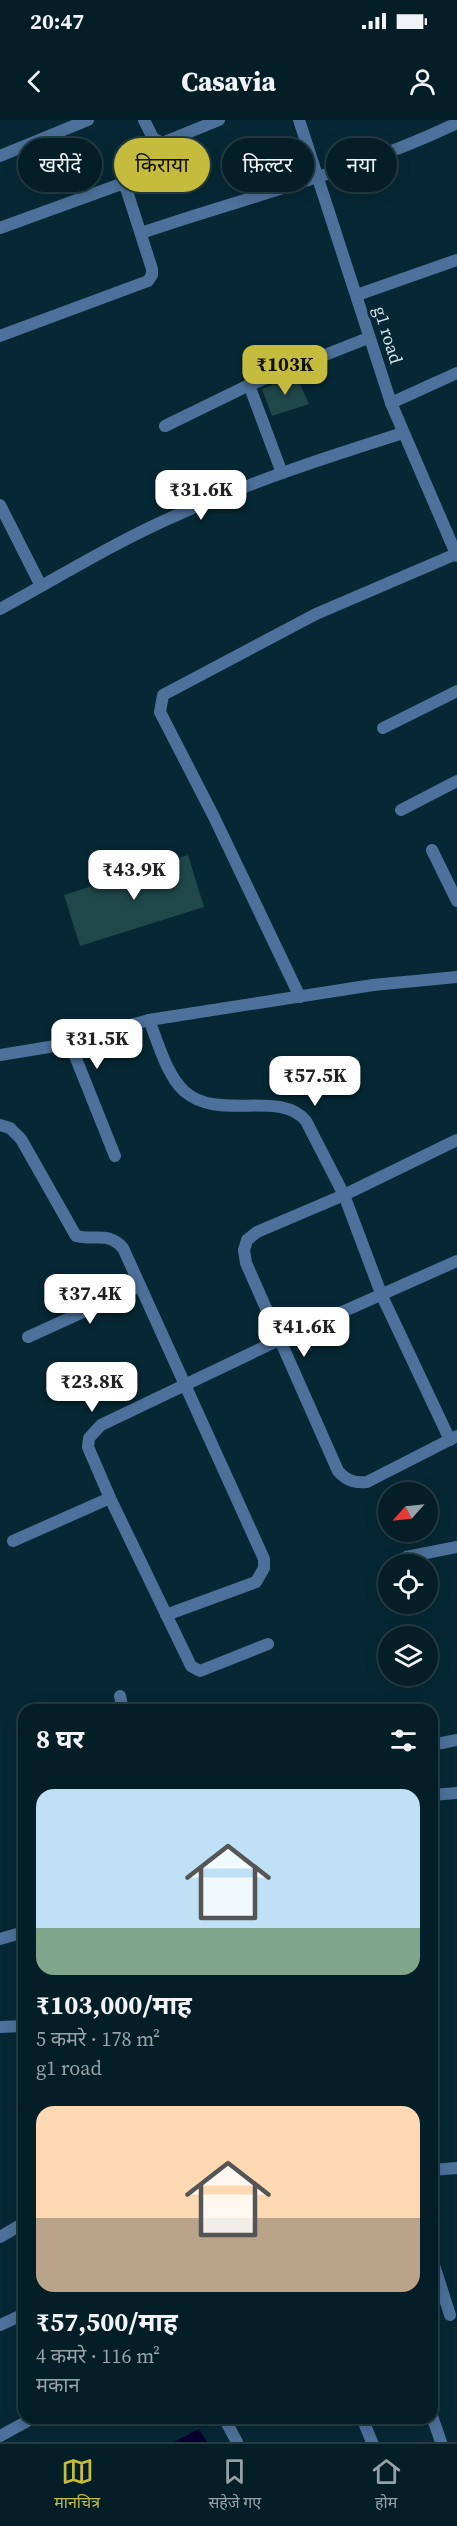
<!DOCTYPE html>
<html lang="hi">
<head>
<meta charset="utf-8">
<style>
	body { margin:0; font-family:"Source Serif 4","Noto Sans Devanagari",serif; background:#122b34; color:#f1f3f6; height:100vh; display:flex; flex-direction:column; font-size:22px; white-space:nowrap }
	* { box-sizing:border-box; margin:0 }
	p { font-size:20px; color:#97a2a8 }
	.icon { flex:none; width:33px; height:33px; fill:none; stroke:currentColor; stroke-width:2; stroke-linecap:round; stroke-linejoin:round }
	.map { position:relative; flex:1; overflow:hidden }
	.drawer { position:absolute; left:18px; top:1584px; width:420px; height:720px; display:flex; flex-direction:column; background:#041e28; border-radius:18px; box-shadow:0 3px 15px #0003,0 0 0 2px #253c45 }
	.drawer>* { flex:none }
	.hud { position:absolute; left:18px; top:18px; width:422px; height:54px; display:flex; gap:12px }
	.needle { width:39px; rotate:243deg }
	.tools { position:absolute; left:378px; top:1362px; display:grid; gap:12px }
	.tools a { display:grid; place-items:center; width:60px; height:60px; border-radius:50%; background:#041e28; box-shadow:0 3px 15px #0003,0 0 0 2px #253c45; font-size:30px }
	.price { position:absolute; translate:-50% -51px; padding:0 14px; border-radius:12px; background:#fff; color:#222; font-size:20px; line-height:39px; filter:drop-shadow(0 2px 3px #0008) }
	.price::after { content:''; position:absolute; left:50%; top:36px; width:18px; height:14px; margin-left:-9px; background:inherit; clip-path:polygon(0 0,100% 0,50% 100%) }
	.price.on { background:#c5bc3d; color:#111 }
	ul { padding:0; list-style:none }
	li { display:grid; align-content:center; gap:12px; height:318px; padding:0 18px }
	li span { display:grid; place-items:center; height:186px; border-radius:18px; color:#555 }
	li>.icon { margin-inline-start:auto }
	span .icon { width:108px; height:108px; fill:#fffc; stroke-width:1 }
	li b { font-size:26px }
	h2 { display:flex; justify-content:space-between; align-items:center; height:72px; padding:0 18px; font-size:26px }
	.pill { padding:0 21px; border-radius:27px; background:#041e28; box-shadow:0 3px 15px #0003,0 0 0 2px #253c45; font-size:21px; line-height:54px }
	.pill.on { background:#c5bc3d; color:#111 }
	.status { display:flex; justify-content:space-between; align-items:center; height:42px; padding:0 30px; background:#041e28; direction:ltr }
	.status svg { height:16px; fill:currentColor }
	header { display:flex; justify-content:space-between; align-items:center; height:78px; padding:0 18px; background:#041e28; font-size:27px; font-weight:800 }
	.tabs { display:flex; justify-content:space-around; align-items:center; height:84px; border-top:2px solid #253c45; background:#041e28; font-size:16px; color:#97a2a8 }
	.tabs a { display:grid; justify-items:center; gap:3px }
	.tabs .on { color:#c5bc3d }
	.map>svg:first-child { display:block }
	.water { fill:#07012f }
	.building { fill:#20474a }
	.lines { fill:none; stroke-linecap:round; stroke-linejoin:round }
	.street { stroke:#4d719a; stroke-width:12 }
	.labels { text-anchor:middle; stroke-width:6; stroke-linejoin:round; paint-order:stroke }
	.street-label { font-size:18px; fill:#d3e5ed; stroke:#062835 }
</style>
</head>
<body>
<div class="status"><b>20:47</b><svg viewBox="0 0 49 12"><path d="M0 12V9h3v3zM5 12V6h3v6zM10 12V3h3v9zM15 12V0h3v12zM26 1h20v11H26zM47 4h2v5h-2z"/></svg></div>
<header><svg class="icon" aria-label="back" viewBox="0 0 24 24"><path d="M15 5l-7 7 7 7"/></svg>Casavia<svg class="icon" aria-label="person" viewBox="0 0 24 24"><circle cx="12" cy="8" r="4"/><path d="M4 21q1-7 8-7t8 7"/></svg></header>
<div class="map">
<svg width="457" height="2322" viewBox="0 0 457 2322">
	<rect width="100%" height="100%" fill="#062835"/>
	<polygon class="water" points="199,2309 207,2322 174,2322"/>
	<g class="building">
		<polygon points="296,255 309,284 272,296 262,269"/>
		<polygon points="188,735 204,787 80,826 64,775"/>
	</g>
	<g class="lines">
		<g class="street">
			<polyline points="144,0 153,18 162,23 219,0"/>
			<polyline points="299,0 391,283 457,436"/>
			<polyline points="0,36 88,0"/>
			<polyline points="0,108 121,64 126,68 152,149 152,155 148,161 0,216"/>
			<path d="M141,113C246,77 357,51 457,3"/>
			<polyline points="357,175 457,140"/>
			<polyline points="249,265 282,353"/>
			<polyline points="391,283 457,253"/>
			<polyline points="165,306 249,265 368,218"/>
			<polyline points="0,385 41,466"/>
			<path d="M0,489C59,457 115,422 177,395C250,362 327,337 403,313"/>
			<polyline points="383,608 457,571"/>
			<polyline points="401,690 457,661"/>
			<polyline points="432,730 457,781"/>
			<polyline points="300,877 214,697 160,592 163,575 316,494 456,434"/>
			<path d="M149,900C158,922 166,954 184,971C218,1002 280,969 306,1001L344,1075L382,1176L450,1320"/>
			<polyline points="0,935 73,923"/>
			<path d="M0,1005L10,1008L21,1019L76,1116C95,1121 108,1111 123,1128L264,1439V1448L256,1462L166,1495"/>
			<path d="M457,1020L344,1075L257,1112L247,1120L244,1130L246,1143L338,1351C347,1361 354,1363 367,1362L457,1316"/>
			<polyline points="115,1036 73,931 73,923 79,919 149,900 373,865 457,857"/>
			<polyline points="28,1217 140,1166"/>
			<polyline points="13,1421 110,1378"/>
			<polyline points="406,1437 457,1427"/>
			<polyline points="268,1524 200,1551 191,1546 110,1378 88,1327 89,1318 101,1305 279,1220 457,1141"/>
			<polyline points="120,1576 123,1590"/>
			<polyline points="432,1625 457,1620"/>
			<polyline points="432,1675 457,1673"/>
			<polyline points="0,1819 24,1812"/>
			<polyline points="0,1907 24,1906"/>
			<polyline points="432,2050 457,2048"/>
			<polyline points="0,2117 24,2103"/>
			<polyline points="432,2139 450,2195"/>
			<polyline points="0,2205 24,2194"/>
			<polyline points="432,2296 441,2322"/>
			<polyline points="224,2298 237,2322"/>
			<polyline points="362,2298 372,2322"/>
			<polyline points="0,2316 33,2298"/>
		</g>
	</g>
	<g class="labels">
		<g class="street-label">
			<text transform="translate(388 215) rotate(73)" y="6">g1 road</text>
		</g>
	</g>
</svg>
<div class="tools">
<a><svg class="needle" viewBox="-14 -14 28 28"><path d="M0-13l5 13h-10z" fill="#e53935"/><path d="M0 13l5-13h-10z" fill="#97a2a8"/></svg></a>
<a><svg class="icon" aria-label="locate" viewBox="0 0 24 24"><circle cx="12" cy="12" r="6"/><path d="M12 2v4M12 18v4M2 12h4M18 12h4"/></svg></a>
<a><svg class="icon" aria-label="layers" viewBox="0 0 24 24"><path d="M12 4l9 5-9 5-9-5zM3 14l9 5 9-5"/></svg></a>
</div>
<b class="price on" style="left:285px;top:276px">₹103K</b>
<b class="price" style="left:201px;top:401px">₹31.6K</b>
<b class="price" style="left:134px;top:781px">₹43.9K</b>
<b class="price" style="left:97px;top:950px">₹31.5K</b>
<b class="price" style="left:315px;top:987px">₹57.5K</b>
<b class="price" style="left:90px;top:1205px">₹37.4K</b>
<b class="price" style="left:304px;top:1238px">₹41.6K</b>
<b class="price" style="left:92px;top:1293px">₹23.8K</b>
<div class="hud">
<a class="pill">खरीदें</a>
<a class="pill on">किराया</a>
<a class="pill">फ़िल्टर</a>
<a class="pill">नया</a>
</div>
<section class="drawer">
<h2>8 घर<svg class="icon" aria-label="filters" viewBox="0 0 24 24"><path d="M4 7h16M4 17h16"/><circle cx="9" cy="7" r="2"/><circle cx="15" cy="17" r="2"/></svg></h2>
<ul>
<li><span style="background:linear-gradient(#bfe0f5 75%,#7fa58c 0)"><svg class="icon" aria-label="home" viewBox="0 0 24 24"><path d="M3 11l9-7 9 7M6 9v11h12V9"/></svg></span><div><b>₹103,000/माह</b><p>5 कमरे · 178 m²</p><p>g1 road</p></div></li>
<li><span style="background:linear-gradient(#ffd9b3 60%,#b9a48a 0)"><svg class="icon" aria-label="home" viewBox="0 0 24 24"><path d="M3 11l9-7 9 7M6 9v11h12V9"/></svg></span><div><b>₹57,500/माह</b><p>4 कमरे · 116 m²</p><p>मकान</p></div></li>
</ul>
</section>
</div>
<nav class="tabs">
<a class="on"><svg class="icon" aria-label="map" viewBox="0 0 24 24"><path d="M3 6l6-2 6 2 6-2v14l-6 2-6-2-6 2zM9 4v14M15 6v14"/></svg>मानचित्र</a>
<a><svg class="icon" aria-label="saved" viewBox="0 0 24 24"><path d="M7 4h10v16l-5-4-5 4z"/></svg>सहेजे गए</a>
<a><svg class="icon" aria-label="home" viewBox="0 0 24 24"><path d="M3 11l9-7 9 7M6 9v11h12V9"/></svg>होम</a>
</nav>
</body>
</html>
